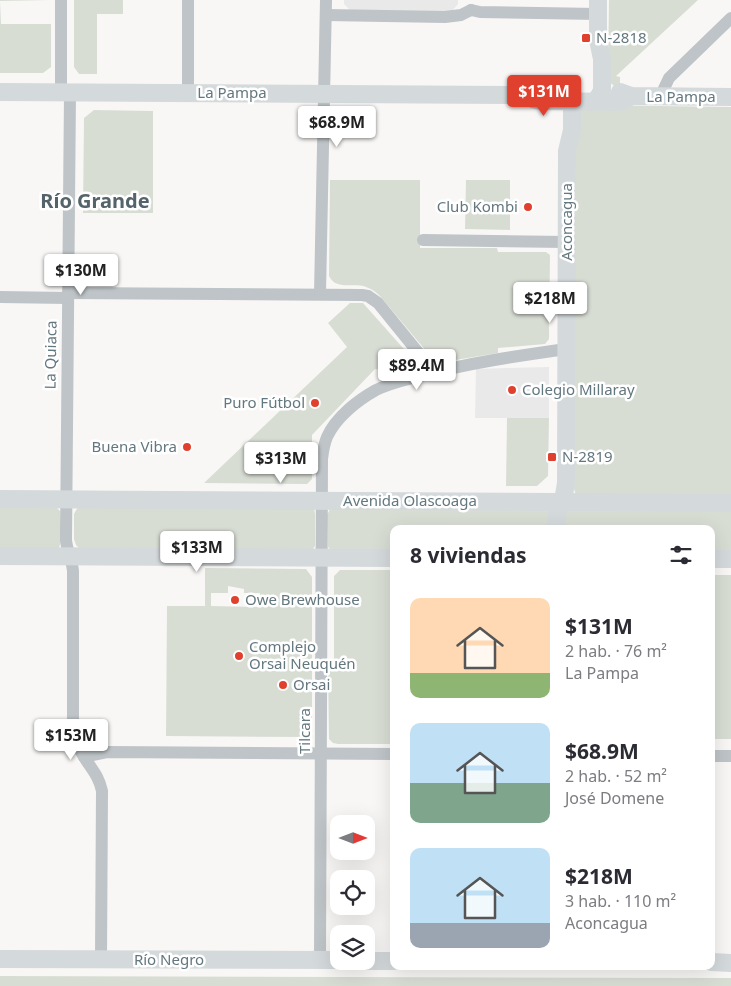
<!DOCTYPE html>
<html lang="es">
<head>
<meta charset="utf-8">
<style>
	body { margin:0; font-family:"Noto Sans",sans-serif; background:#f7f7f7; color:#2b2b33; height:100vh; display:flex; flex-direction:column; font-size:19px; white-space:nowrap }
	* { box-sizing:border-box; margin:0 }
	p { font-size:16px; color:#7c7c81 }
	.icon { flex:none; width:28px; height:28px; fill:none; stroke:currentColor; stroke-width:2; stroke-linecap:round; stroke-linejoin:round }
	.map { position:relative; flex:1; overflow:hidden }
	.drawer { position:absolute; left:390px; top:525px; width:325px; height:445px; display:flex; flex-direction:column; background:#fff; border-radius:10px; box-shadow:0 5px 20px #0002 }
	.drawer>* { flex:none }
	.needle { width:32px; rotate:90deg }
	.buttons { position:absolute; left:330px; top:815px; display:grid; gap:10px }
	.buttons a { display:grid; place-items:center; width:45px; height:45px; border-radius:10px; background:#fff; box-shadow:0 5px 20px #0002; font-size:25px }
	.price { position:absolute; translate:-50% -42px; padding:0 11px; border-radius:5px; background:#fff; color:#222; font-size:16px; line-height:32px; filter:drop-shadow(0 1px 2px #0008) }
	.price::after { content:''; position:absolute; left:50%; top:30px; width:15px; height:11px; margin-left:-8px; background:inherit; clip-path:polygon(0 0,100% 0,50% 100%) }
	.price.active { background:#df412e; color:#fff }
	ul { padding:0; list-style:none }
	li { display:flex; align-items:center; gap:15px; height:125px; padding:0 20px }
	li span { display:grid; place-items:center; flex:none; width:140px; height:100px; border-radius:10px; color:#555 }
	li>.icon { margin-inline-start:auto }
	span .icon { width:60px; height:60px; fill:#fffc; stroke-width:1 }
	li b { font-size:21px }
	h2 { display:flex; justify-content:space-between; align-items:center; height:60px; padding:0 20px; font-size:21px }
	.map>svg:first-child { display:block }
	.built { fill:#e8e9e8 }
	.green { fill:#d8ddd4; fill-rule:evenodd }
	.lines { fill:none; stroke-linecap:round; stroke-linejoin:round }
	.street { stroke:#bec4c7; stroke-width:12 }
	.secondary { stroke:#d4d9db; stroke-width:18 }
	.poi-dot { fill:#df412e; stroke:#fff; stroke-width:2 }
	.labels { text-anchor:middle; stroke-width:5; stroke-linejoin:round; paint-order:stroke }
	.poi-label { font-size:15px; fill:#63777f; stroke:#fff; text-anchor:start }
	.street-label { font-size:15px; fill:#63777f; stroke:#fff }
	.district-label { font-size:20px; font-weight:bold; fill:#55646a; stroke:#fff }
</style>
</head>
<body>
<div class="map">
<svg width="731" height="986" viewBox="0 0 731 986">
	<rect width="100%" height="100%" fill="#f8f7f5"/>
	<g class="built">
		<polygon points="344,0 458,0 458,4 451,12 351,11 344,4"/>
		<polygon points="549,367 549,418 475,418 476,369"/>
	</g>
	<g class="green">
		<polygon points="0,0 51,0 0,1 1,24 51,24 51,67 43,73 0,73"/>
		<polygon points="74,0 123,0 123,14 97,14 97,74 79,74 74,67"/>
		<path d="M609,0H698L616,76L620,77V87C611,86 609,82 608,74Z"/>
		<polygon points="586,105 731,107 731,498 576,495 573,486 576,116 577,110"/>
		<polygon points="94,110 153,111 153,213 83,213 84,118"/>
		<path d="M330,180H420V248H497L498,252H546L550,255L549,339L545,344L498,348V353L443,362H438L432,358L380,296C376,292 372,289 366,287C354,282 336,291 329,276Z"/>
		<polygon points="466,180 510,180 510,230 465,229"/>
		<polygon points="350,303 363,303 411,357 396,371 375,369 312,435 312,479 307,484 204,483 347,347 328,323"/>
		<polygon points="507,418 549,418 548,476 537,486 506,486"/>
		<polygon points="0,505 56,507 60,511 62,538 59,548 0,551"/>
		<polygon points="78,507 314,508 315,514 315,546 312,550 80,549 76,545 74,539 74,514"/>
		<polygon points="330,509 548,510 550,512 550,529 394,529 394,552 330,549 328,547 327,515"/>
		<polygon points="567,509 731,509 731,553 711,553 711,529 563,529 563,517"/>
		<path d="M205,568L306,569L312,577V730L305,737L166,736L167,606H205ZM228,586L244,589V593H260V607L211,606V593H228Z"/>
		<polygon points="340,570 391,570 391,611 394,612 394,744 338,744 333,743 329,739 328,664 334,664 334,576"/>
		<rect x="711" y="575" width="20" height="164"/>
		<polygon points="0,976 731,978 731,986 0,986"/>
	</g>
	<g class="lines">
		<g class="street">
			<polyline points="471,10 480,12 598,14"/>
			<polyline points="326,15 445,17 461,15 471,10"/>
			<polyline points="61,92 61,0"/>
			<path d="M70,93L66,540C67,551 72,560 73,571V717C73,728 74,738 79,748C87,765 98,772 102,791L101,959"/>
			<polyline points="188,93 188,0"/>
			<polyline points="660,97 669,78 731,18"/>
			<polyline points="423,240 566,242"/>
			<polyline points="68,293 362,295 368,296 378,303 434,372"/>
			<polyline points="320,294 326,0"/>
			<polyline points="0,297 68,298"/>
			<polyline points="711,756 731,756"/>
			<polyline points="84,757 108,752 394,754"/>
			<path d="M320,960L322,459C323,451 324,444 327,437C336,417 358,400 376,390C390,383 405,380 420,376C468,363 517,356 566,349"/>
		</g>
		<g class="secondary">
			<polyline points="0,92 523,95 535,100 542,101 616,102 623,101 631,96"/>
			<polyline points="620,92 631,96 731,97"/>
			<polyline points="596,101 602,91 602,59 598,40 598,0"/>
			<polyline points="0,499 731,503"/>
			<polyline points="556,529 557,514 564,495 566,483 567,151 572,130 572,101 567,91"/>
			<polyline points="0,556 394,558"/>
			<polyline points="711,559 731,559"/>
			<polyline points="0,959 339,960"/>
			<polyline points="366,961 394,961"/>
			<polyline points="711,962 731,963"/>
		</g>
	</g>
	<g class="poi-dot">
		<rect x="581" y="33" width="10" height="10" rx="2.5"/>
		<circle cx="528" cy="207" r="5"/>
		<circle cx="512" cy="390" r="5"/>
		<circle cx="315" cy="403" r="5"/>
		<circle cx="187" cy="447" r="5"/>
		<rect x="547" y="452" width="10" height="10" rx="2.5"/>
		<circle cx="235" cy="600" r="5"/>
		<circle cx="239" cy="656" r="5"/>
		<circle cx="283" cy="685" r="5"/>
	</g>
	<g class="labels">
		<g class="poi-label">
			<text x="596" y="43">N-2818</text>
			<text x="518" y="212" text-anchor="end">Club Kombi</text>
			<text x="522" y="395">Colegio Millaray</text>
			<text x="305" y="408" text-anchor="end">Puro Fútbol</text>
			<text x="177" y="452" text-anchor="end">Buena Vibra</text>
			<text x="562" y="462">N-2819</text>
			<text x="245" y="605">Owe Brewhouse</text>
			<text x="249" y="652">Complejo<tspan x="249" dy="17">Orsai Neuquén</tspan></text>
			<text x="293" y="690">Orsai</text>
		</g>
		<g class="street-label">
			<text x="232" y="98">La Pampa</text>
			<text x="681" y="102">La Pampa</text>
			<text transform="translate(567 222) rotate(-90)" y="5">Aconcagua</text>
			<text transform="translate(51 355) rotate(-89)" y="5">La Quiaca</text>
			<text x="410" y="506">Avenida Olascoaga</text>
			<text transform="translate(305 731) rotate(-90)" y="5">Tilcara</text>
			<text x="169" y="965">Río Negro</text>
		</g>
		<g class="district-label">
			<text x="95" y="208">Río Grande</text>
		</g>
	</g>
</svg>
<div class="buttons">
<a><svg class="needle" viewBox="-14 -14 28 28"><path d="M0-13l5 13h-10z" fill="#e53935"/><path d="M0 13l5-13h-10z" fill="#7c7c81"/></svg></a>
<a><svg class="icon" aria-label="locate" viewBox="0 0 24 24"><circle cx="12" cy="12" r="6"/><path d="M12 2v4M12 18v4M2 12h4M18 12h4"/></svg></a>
<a><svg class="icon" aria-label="layers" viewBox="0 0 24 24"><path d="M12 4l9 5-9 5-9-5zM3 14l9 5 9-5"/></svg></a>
</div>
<b class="price active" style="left:544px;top:117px">$131M</b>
<b class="price" style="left:337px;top:148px">$68.9M</b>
<b class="price" style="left:81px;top:296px">$130M</b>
<b class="price" style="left:550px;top:324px">$218M</b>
<b class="price" style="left:417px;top:391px">$89.4M</b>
<b class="price" style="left:281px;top:484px">$313M</b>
<b class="price" style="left:197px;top:573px">$133M</b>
<b class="price" style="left:71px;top:761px">$153M</b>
<section class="drawer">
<h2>8 viviendas<svg class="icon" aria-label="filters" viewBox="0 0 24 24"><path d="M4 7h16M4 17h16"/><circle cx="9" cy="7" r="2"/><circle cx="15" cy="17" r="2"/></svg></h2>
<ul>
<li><span style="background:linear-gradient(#ffd9b3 75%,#8fb573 0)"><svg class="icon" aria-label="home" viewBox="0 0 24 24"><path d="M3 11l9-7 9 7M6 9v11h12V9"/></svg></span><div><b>$131M</b><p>2 hab. · 76 m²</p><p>La Pampa</p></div></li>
<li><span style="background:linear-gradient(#bfe0f5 60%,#7fa58c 0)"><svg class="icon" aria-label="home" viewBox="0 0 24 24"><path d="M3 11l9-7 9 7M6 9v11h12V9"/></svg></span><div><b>$68.9M</b><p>2 hab. · 52 m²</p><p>José Domene</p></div></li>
<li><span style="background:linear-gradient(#bfe0f5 75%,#9aa5b1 0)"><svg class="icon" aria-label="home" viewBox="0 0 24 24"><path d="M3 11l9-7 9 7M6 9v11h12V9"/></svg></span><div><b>$218M</b><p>3 hab. · 110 m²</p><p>Aconcagua</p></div></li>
</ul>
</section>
</div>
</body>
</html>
